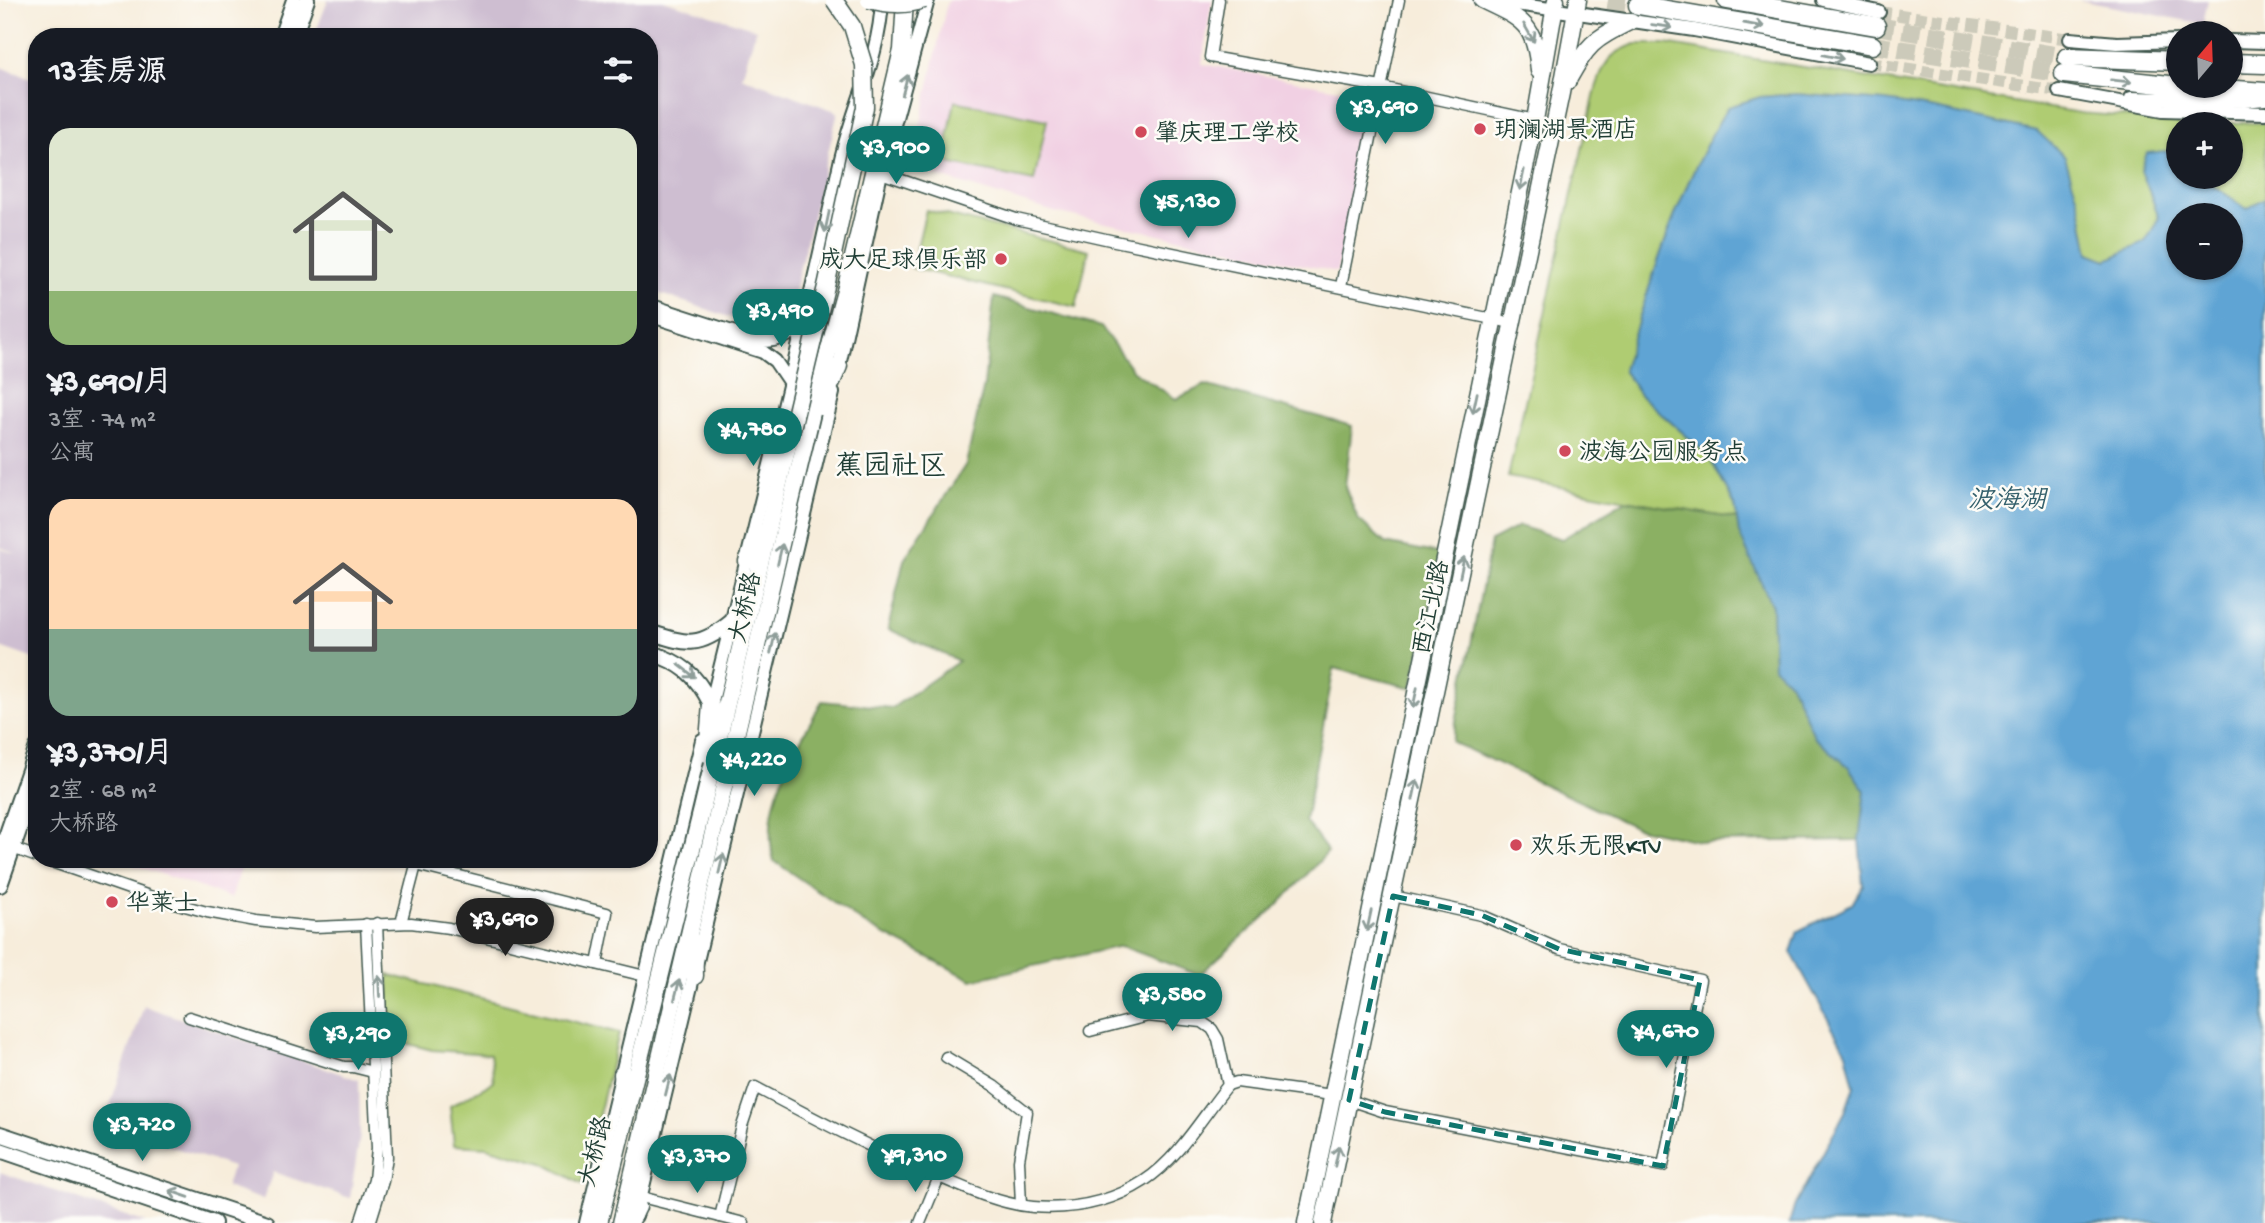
<!DOCTYPE html>
<html lang="zh">
<head>
<meta charset="utf-8">
<style>
	body { margin:0; font-family:"Gochi Hand","LXGW WenKai TC",sans-serif; background:#20242c; color:#f1f3f6; height:100vh; display:flex; flex-direction:column; font-size:26px; white-space:nowrap }
	* { box-sizing:border-box; margin:0 }
	p { font-size:23px; color:#9ea1a6 }
	.icon { flex:none; width:38px; height:38px; fill:none; stroke:currentColor; stroke-width:2; stroke-linecap:round; stroke-linejoin:round }
	.map { position:relative; flex:1; overflow:hidden }
	.details { position:absolute; left:28px; top:28px; width:630px; height:840px; display:flex; flex-direction:column; background:#171b24; border-radius:28px; box-shadow:0 2px 5px #0004 }
	.details>* { flex:none }
	.needle { width:46px; rotate:19deg }
	.fabs { position:absolute; left:2166px; top:21px; display:grid; gap:14px }
	.fabs a { display:grid; place-items:center; width:77px; height:77px; border-radius:50%; background:#171b24; box-shadow:0 2px 5px #0004; font-size:35px }
	.price { position:absolute; translate:-50% -60px; padding:0 16px; border-radius:24px; background:#0f766e; color:#fff; font-size:23px; line-height:46px; filter:drop-shadow(0 2px 4px #0008) }
	.price::after { content:''; position:absolute; left:50%; top:42px; width:21px; height:16px; margin-left:-10px; background:inherit; clip-path:polygon(0 0,100% 0,50% 100%) }
	.price.selected { background:#222; color:#fff }
	ul { padding:0; list-style:none }
	li { display:grid; align-content:center; gap:14px; height:371px; padding:0 21px }
	li span { display:grid; place-items:center; height:217px; border-radius:21px; color:#555 }
	li>.icon { margin-inline-start:auto }
	span .icon { width:126px; height:126px; fill:#fffc; stroke-width:1 }
	li b { font-size:30px }
	h2 { display:flex; justify-content:space-between; align-items:center; height:84px; padding:0 21px; font-size:30px }
	.map>svg:first-child { display:block }
	.built { fill:#f1d0e3 }
	.industrial { fill:#cebed1 }
	.green { fill:#afcc72; stroke:#678453; stroke-width:2 }
	.forest { fill:#8bb064; stroke:#55764c; stroke-width:2 }
	.water { fill:#5fa4d4; stroke:#3f7084; stroke-width:2; fill-rule:evenodd }
	.lines { fill:none; stroke-linecap:round; stroke-linejoin:round }
	.tertiary-tunnel { stroke:#cccaba; stroke-width:12; stroke-dasharray:12 6; stroke-linecap:butt }
	.trunk-tunnel { stroke:#cccaba; stroke-width:18; stroke-dasharray:18 9; stroke-linecap:butt }
	.minor-casing { stroke:#3f574d; stroke-width:13 }
	.tertiary-casing { stroke:#3f574d; stroke-width:16 }
	.secondary-casing { stroke:#3f574d; stroke-width:18 }
	.primary-casing { stroke:#3f574d; stroke-width:19 }
	.trunk-casing { stroke:#3f574d; stroke-width:21 }
	.minor { stroke:#fff; stroke-width:10 }
	.tertiary { stroke:#fff; stroke-width:12 }
	.secondary { stroke:#fff; stroke-width:14 }
	.primary { stroke:#fff; stroke-width:16 }
	.trunk { stroke:#fff; stroke-width:18 }
	.primary-bridge-casing { stroke:#3f574d; stroke-width:19; stroke-linecap:butt }
	.primary-bridge { stroke:#fff; stroke-width:16 }
	.oneway { stroke:#8f9e9a }
	.marked { fill:none; stroke:#0f766e; stroke-width:5; stroke-dasharray:14 9; stroke-linejoin:round }
	.poi-dot { fill:#d1495b; stroke:#fdfcf7; stroke-width:2.5 }
	.labels { text-anchor:middle; stroke-width:5; stroke-linejoin:round; paint-order:stroke }
	.poi-label { font-size:24px; fill:#1f3d34; stroke:#fdfcf7; text-anchor:start }
	.street-label { font-size:24px; fill:#1f3d34; stroke:#fdfcf7 }
	.water-label { font-size:26px; font-style:italic; fill:#35616c; stroke:#fdfcf7 }
	.quarter-label { font-size:28px; fill:#1f3d34; stroke:#fdfcf7 }
</style>
</head>
<body>
<div class="map">
<svg width="2265" height="1223" viewBox="0 0 2265 1223">
	<rect width="100%" height="100%" fill="#fdfcf7"/>
	<filter id="ink" filterUnits="userSpaceOnUse"><feTurbulence type="fractalNoise" baseFrequency=".0143" numOctaves="2"/><feDisplacementMap in="SourceGraphic" scale="14" xChannelSelector="R" yChannelSelector="G"/><feConvolveMatrix kernelMatrix="1 2 1 2 8 2 1 2 1" color-interpolation-filters="sRGB"/></filter>
	<filter id="wash" filterUnits="userSpaceOnUse"><feTurbulence type="fractalNoise" baseFrequency=".00686" numOctaves="4" result="noise"/><feDisplacementMap in="SourceGraphic" scale="28" xChannelSelector="R" yChannelSelector="G"/><feGaussianBlur stdDeviation="1.57" result="paint"/><feColorMatrix in="noise" values="0 0 0 0 0 0 0 0 0 0 0 0 0 0 0 0 0 1.4 0 .05"/><feComposite in="paint" operator="in"/></filter>
	<g filter="url(#wash)">
		<rect width="100%" height="100%" fill="#f7eddb"/>
		<g class="built">
			<polygon points="950,0 1212,0 1202,64 1370,95 1337,272 1054,212 911,168 947,2"/>
			<polygon points="117,859 244,859 231,898"/>
		</g>
		<g class="industrial">
			<polygon points="328,0 663,0 756,29 742,77 838,112 787,320 778,328 765,329 649,290 649,37 314,37"/>
			<polygon points="2079,0 2208,0 2203,24"/>
			<polygon points="0,67 37,80 37,660 0,647 0,549 18,554 0,547"/>
			<polygon points="144,1006 359,1080 360,1135 350,1198 273,1172 263,1200 226,1187 232,1167 119,1129 112,1148 97,1143"/>
			<polygon points="0,1172 146,1223 0,1223"/>
		</g>
		<g class="green">
			<path d="M1636,44H1665L2080,113L2193,122L2265,123V198L2247,209L2212,185L2191,177H2231V124H2179V166L2166,151L2141,170L2159,217L2146,242L2107,260L2089,253L2080,206L2036,131L1935,109L1885,101L1796,94L1760,97L1728,107C1680,183 1650,283 1623,370L1640,395L1708,455L1735,505L1737,519L1626,500L1508,477L1596,88C1605,61 1609,53 1636,44Z"/>
			<polygon points="955,101 1047,120 1034,181 943,162"/>
			<polygon points="926,210 1089,250 1076,307 912,268"/>
			<polygon points="389,975 619,1033 582,1184 543,1163 487,1147 454,1145 450,1106 494,1082 490,1054 432,1050 389,1039"/>
		</g>
		<g class="forest">
			<path d="M994,297L1101,327L1133,371L1176,399L1205,385L1352,426L1345,487L1358,519L1385,543L1441,554L1412,688L1334,668L1305,821L1328,852L1280,903L1199,975L1121,946L972,980L868,926L774,861C759,803 796,750 822,701L892,708L959,661L888,629L904,560L966,464L984,385Z"/>
			<polygon points="1626,500 1737,519 1739,533 1772,606 1774,667 1792,685 1815,738 1848,766 1865,791 1859,840 1703,842 1635,827 1452,742 1491,541 1519,526 1562,539"/>
		</g>
		<path class="water" d="M1796,94L1885,101L1935,109L2037,131L2065,157L2080,206L2089,253L2107,260L2146,242L2159,217L2141,170L2147,153L2166,151L2179,166V177C2205,177 2226,194 2247,209L2265,198V1223H1789L1795,1205L1845,1112L1854,1086L1846,1052L1791,952L1798,931L1852,904L1863,885L1859,840L1865,791L1848,766L1815,738L1792,685L1774,667L1772,606L1739,533L1735,505L1708,455L1640,395L1623,370C1650,283 1680,183 1728,107L1760,97ZM2179,215H2231V268H2179Z"/>
	</g>
	<g filter="url(#ink)">
		<g class="lines">
			<g class="tertiary-tunnel">
				<polyline points="1879,12 2070,39"/>
				<polyline points="1869,63 2059,91"/>
			</g>
			<g class="trunk-tunnel">
				<polyline points="1608,0 1638,5"/>
				<polyline points="1876,26 2067,57"/>
				<polyline points="1872,45 2064,74"/>
			</g>
			<defs>
				<g id="minor">
					<polyline points="1219,0 1210,57 1381,87 1535,120"/>
					<polyline points="881,173 1016,219 1110,240 1512,323"/>
					<polyline points="1341,286 1399,0"/>
					<polyline points="7,846 37,857"/>
					<polyline points="43,859 152,897 207,912 256,921 315,927 411,923 449,928 645,976"/>
					<polyline points="401,923 416,865 607,913 597,964"/>
					<polyline points="189,1017 344,1067 353,1067 373,1072"/>
					<polyline points="1090,1031 1148,1016 1202,1022 1212,1029 1218,1039 1228,1085"/>
					<polyline points="946,1057 994,1086 1027,1112 1019,1160 1021,1205"/>
					<polyline points="1349,1100 1385,1112 1663,1166 1700,980 1559,949 1481,915 1393,896"/>
					<polyline points="641,1197 744,1223"/>
					<path d="M720,1217L742,1126L755,1087C815,1119 874,1150 937,1176C967,1189 999,1204 1033,1207C1073,1210 1110,1203 1144,1181C1179,1158 1202,1117 1228,1085L1237,1082L1332,1095"/>
					<polyline points="360,1223 374,1180 377,1148 366,924"/>
					<polyline points="370,1223 383,1181 387,1157 377,923"/>
					<polyline points="920,1223 939,1177"/>
				</g>
				<g id="tertiary">
					<polyline points="1489,0 1694,30 1869,63"/>
					<polyline points="1823,0 1879,12"/>
					<polyline points="2070,39 2117,43 2179,41"/>
					<polyline points="2231,41 2265,42"/>
					<polyline points="2059,91 2163,110 2265,113"/>
					<polyline points="2131,98 2244,101 2265,99"/>
					<path d="M649,305L760,341C779,341 790,336 804,323"/>
					<polyline points="649,315 763,352 775,361 790,383"/>
					<polyline points="837,375 881,173 928,0"/>
					<path d="M710,709C755,527 800,346 840,163C852,108 880,57 882,0"/>
					<polyline points="636,1216 833,393"/>
					<polyline points="586,1223 702,740"/>
				</g>
				<g id="secondary">
					<polyline points="281,37 294,0"/>
					<polyline points="294,37 307,0"/>
					<path d="M649,632C687,644 698,649 731,622"/>
					<path d="M649,652C682,663 695,673 711,704"/>
					<polyline points="0,854 37,747"/>
					<polyline points="0,885 37,779"/>
					<polyline points="0,1134 267,1223"/>
					<polyline points="0,1150 214,1223"/>
				</g>
				<g id="primary">
					<path d="M1482,0C1522,19 1535,23 1539,71"/>
					<path d="M1567,82C1589,43 1591,41 1631,21"/>
					<polyline points="821,407 839,366"/>
					<polyline points="747,561 760,533"/>
					<polyline points="707,754 711,704"/>
					<polyline points="694,943 695,976"/>
					<polyline points="622,1074 625,1103"/>
					<polyline points="599,1223 702,809 790,437"/>
					<polyline points="621,1223 816,396 845,291 902,50 905,0"/>
					<polyline points="630,1223 638,1207"/>
					<polyline points="1306,1223 1535,120 1556,0"/>
					<polyline points="1323,1223 1561,93 1578,0"/>
				</g>
				<g id="trunk">
					<polyline points="1727,0 1876,26"/>
					<polyline points="1638,5 1872,45"/>
					<polyline points="2067,57 2179,61"/>
					<polyline points="2231,63 2265,64"/>
					<polyline points="2064,74 2179,86"/>
					<polyline points="2181,86 2265,92"/>
				</g>
			</defs>
			<use href="#minor" class="minor-casing"/>
			<use href="#tertiary" class="tertiary-casing"/>
			<use href="#secondary" class="secondary-casing"/>
			<use href="#primary" class="primary-casing"/>
			<use href="#trunk" class="trunk-casing"/>
			<use href="#minor" class="minor"/>
			<use href="#tertiary" class="tertiary"/>
			<use href="#secondary" class="secondary"/>
			<use href="#primary" class="primary"/>
			<use href="#trunk" class="trunk"/>
			<defs>
				<g id="primary-bridge">
					<path d="M869,0C889,5 905,6 924,0"/>
					<polyline points="790,437 827,282 865,107 864,65 852,26 834,0"/>
				</g>
			</defs>
			<use href="#primary-bridge" class="primary-bridge-casing"/>
			<use href="#primary-bridge" class="primary-bridge"/>
		</g>
		<defs><path id="oneway-shaft" d="M-6 0H5M1.5-3L5.5 0L1.5 3" fill="none" stroke-width="1.6" stroke-linecap="round" stroke-linejoin="round" transform="scale(1.75)"/></defs>
		<g class="oneway">
			<use href="#oneway-shaft" transform="translate(1754 25) rotate(10)"/>
			<use href="#oneway-shaft" transform="translate(1662 26) rotate(8)"/>
			<use href="#oneway-shaft" transform="translate(1529 33) rotate(60)"/>
			<use href="#oneway-shaft" transform="translate(1833 57) rotate(11)"/>
			<use href="#oneway-shaft" transform="translate(2121 81) rotate(6)"/>
			<use href="#oneway-shaft" transform="translate(905 85) rotate(-75)"/>
			<use href="#oneway-shaft" transform="translate(1522 180) rotate(102)"/>
			<use href="#oneway-shaft" transform="translate(827 222) rotate(102)"/>
			<use href="#oneway-shaft" transform="translate(1475 403) rotate(102)"/>
			<use href="#oneway-shaft" transform="translate(780 554) rotate(-77)"/>
			<use href="#oneway-shaft" transform="translate(1462 567) rotate(-78)"/>
			<use href="#oneway-shaft" transform="translate(773 643) rotate(-77)"/>
			<use href="#oneway-shaft" transform="translate(687 671) rotate(38)"/>
			<use href="#oneway-shaft" transform="translate(1415 698) rotate(102)"/>
			<use href="#oneway-shaft" transform="translate(1415 790) rotate(-78)"/>
			<use href="#oneway-shaft" transform="translate(721 864) rotate(-77)"/>
			<use href="#oneway-shaft" transform="translate(1369 921) rotate(102)"/>
			<use href="#oneway-shaft" transform="translate(379 986) rotate(-93)"/>
			<use href="#oneway-shaft" transform="translate(677 990) rotate(-76)"/>
			<use href="#oneway-shaft" transform="translate(668 1085) rotate(-76)"/>
			<use href="#oneway-shaft" transform="translate(1337 1156) rotate(-78)"/>
			<use href="#oneway-shaft" transform="translate(179 1194) rotate(-161)"/>
		</g>
	</g>
	<path class="marked" d="M1393,896L1481,915L1559,949L1700,980L1663,1166L1385,1112L1349,1100Z"/>
	<g class="poi-dot">
		<circle cx="1480" cy="129" r="7"/>
		<circle cx="1141" cy="132" r="7"/>
		<circle cx="1001" cy="259" r="7"/>
		<circle cx="1565" cy="451" r="7"/>
		<circle cx="1516" cy="845" r="7"/>
		<circle cx="112" cy="902" r="7"/>
	</g>
	<g class="labels">
		<g class="poi-label">
			<text x="1494" y="137">玥澜湖景酒店</text>
			<text x="1155" y="140">肇庆理工学校</text>
			<text x="987" y="267" text-anchor="end">成大足球俱乐部</text>
			<text x="1579" y="459">波海公园服务点</text>
			<text x="1530" y="853">欢乐无限KTV</text>
			<text x="126" y="910">华莱士</text>
		</g>
		<g class="street-label">
			<text transform="translate(744 607) rotate(-77)" y="8">大桥路</text>
			<text transform="translate(1430 607) rotate(-78)" y="8">西江北路</text>
			<text transform="translate(594 1151) rotate(-76)" y="8">大桥路</text>
		</g>
		<g class="water-label">
			<text x="2007" y="507">波海湖</text>
		</g>
		<g class="quarter-label">
			<text x="891" y="474">蕉园社区</text>
		</g>
	</g>
</svg>
<div class="fabs">
<a><svg class="needle" viewBox="-14 -14 28 28"><path d="M0-13l5 13h-10z" fill="#e53935"/><path d="M0 13l5-13h-10z" fill="#9ea1a6"/></svg></a>
<a>+</a>
<a>−</a>
</div>
<b class="price" style="left:1385px;top:146px">¥3,690</b>
<b class="price" style="left:896px;top:186px">¥3,900</b>
<b class="price" style="left:1188px;top:240px">¥5,130</b>
<b class="price" style="left:781px;top:349px">¥3,490</b>
<b class="price" style="left:753px;top:468px">¥4,780</b>
<b class="price" style="left:754px;top:798px">¥4,220</b>
<b class="price selected" style="left:505px;top:958px">¥3,690</b>
<b class="price" style="left:1172px;top:1033px">¥3,580</b>
<b class="price" style="left:1666px;top:1070px">¥4,670</b>
<b class="price" style="left:358px;top:1072px">¥3,290</b>
<b class="price" style="left:142px;top:1163px">¥3,720</b>
<b class="price" style="left:915px;top:1194px">¥9,310</b>
<b class="price" style="left:697px;top:1195px">¥3,370</b>
<section class="details">
<h2>13套房源<svg class="icon" aria-label="filters" viewBox="0 0 24 24"><path d="M4 7h16M4 17h16"/><circle cx="9" cy="7" r="2"/><circle cx="15" cy="17" r="2"/></svg></h2>
<ul>
<li><span style="background:linear-gradient(#dfe7d0 75%,#8fb573 0)"><svg class="icon" aria-label="home" viewBox="0 0 24 24"><path d="M3 11l9-7 9 7M6 9v11h12V9"/></svg></span><div><b>¥3,690/月</b><p>3室 · 74 m²</p><p>公寓</p></div></li>
<li><span style="background:linear-gradient(#ffd9b3 60%,#7fa58c 0)"><svg class="icon" aria-label="home" viewBox="0 0 24 24"><path d="M3 11l9-7 9 7M6 9v11h12V9"/></svg></span><div><b>¥3,370/月</b><p>2室 · 68 m²</p><p>大桥路</p></div></li>
</ul>
</section>
</div>
</body>
</html>
